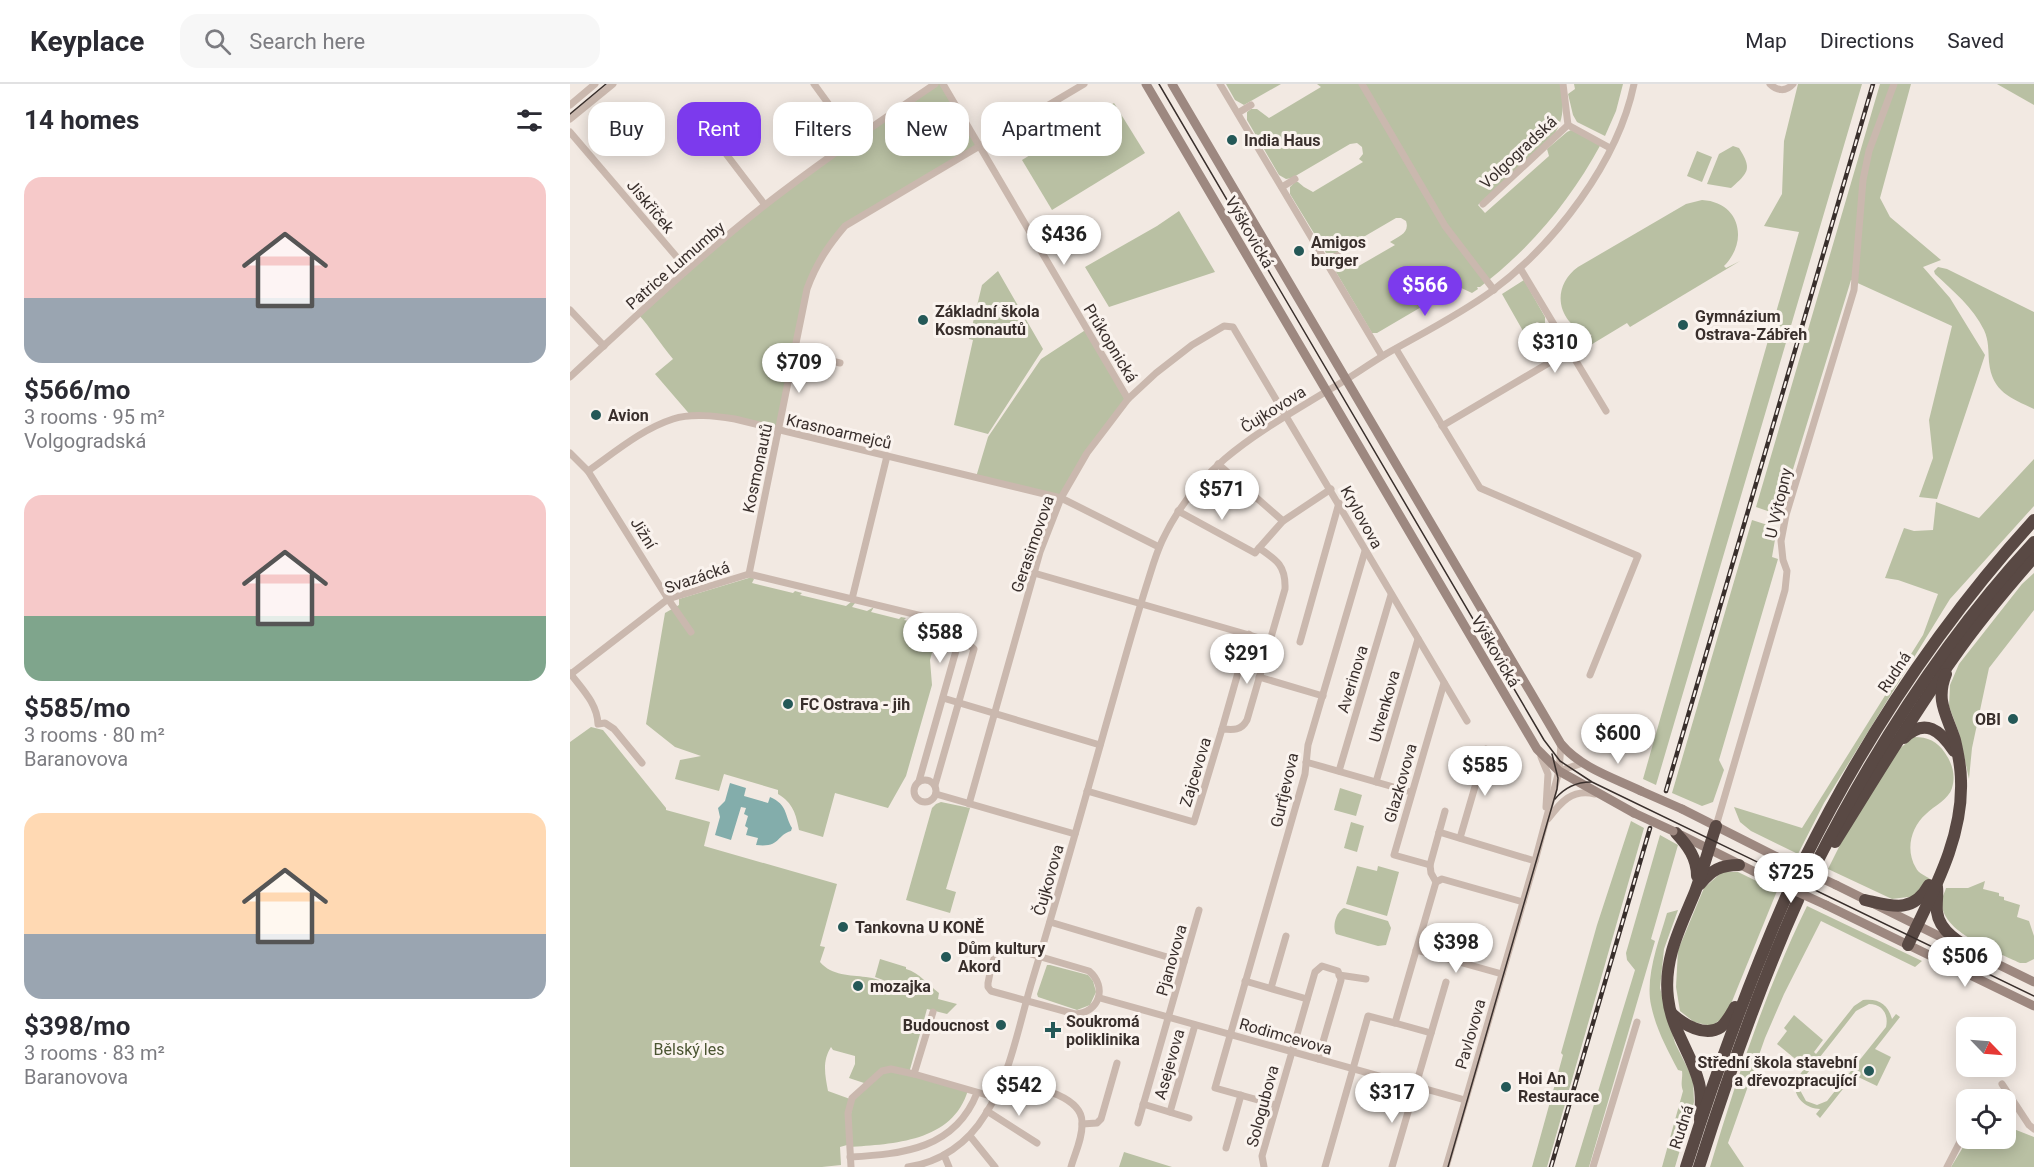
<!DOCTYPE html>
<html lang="en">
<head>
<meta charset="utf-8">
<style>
	body { margin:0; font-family:Roboto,sans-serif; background:#f7f7f7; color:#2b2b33; height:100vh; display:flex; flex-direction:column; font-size:22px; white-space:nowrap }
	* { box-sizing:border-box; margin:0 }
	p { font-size:20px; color:#7c7c81 }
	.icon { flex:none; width:33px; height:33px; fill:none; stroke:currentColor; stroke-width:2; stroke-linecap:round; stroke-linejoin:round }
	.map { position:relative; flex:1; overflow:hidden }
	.sheet { display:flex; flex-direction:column; background:#fff; width:570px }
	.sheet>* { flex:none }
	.banner { position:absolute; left:18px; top:18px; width:570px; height:54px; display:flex; gap:12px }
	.needle { width:39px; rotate:115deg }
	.fabs { position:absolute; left:1386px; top:933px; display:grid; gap:12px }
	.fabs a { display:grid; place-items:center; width:60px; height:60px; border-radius:12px; background:#fff; box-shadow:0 3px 15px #0003; font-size:30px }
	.price { position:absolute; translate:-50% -51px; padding:0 14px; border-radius:21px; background:#fff; color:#222; font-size:20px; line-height:39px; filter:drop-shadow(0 2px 3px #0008) }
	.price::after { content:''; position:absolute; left:50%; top:36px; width:18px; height:14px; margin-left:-9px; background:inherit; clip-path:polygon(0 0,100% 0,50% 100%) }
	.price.active { background:#7c3aed; color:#fff }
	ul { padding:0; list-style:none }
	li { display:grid; align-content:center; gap:12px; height:318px; padding:0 24px }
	li span { display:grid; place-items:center; height:186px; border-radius:18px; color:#555 }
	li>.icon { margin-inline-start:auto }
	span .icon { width:108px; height:108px; fill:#fffc; stroke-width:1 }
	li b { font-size:26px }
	h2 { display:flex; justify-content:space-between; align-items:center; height:72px; padding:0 24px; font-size:26px }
	.pill { padding:0 21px; border-radius:18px; background:#fff; box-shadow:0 3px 15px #0003; font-size:21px; line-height:54px }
	.pill.active { background:#7c3aed; color:#fff }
	header { display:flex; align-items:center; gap:36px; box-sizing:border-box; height:84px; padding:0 30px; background:#fff; border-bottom:2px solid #e1e1e2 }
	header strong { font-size:28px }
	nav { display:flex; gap:33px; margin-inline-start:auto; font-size:21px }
	.search { width:420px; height:54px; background:#f7f7f7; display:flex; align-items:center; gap:15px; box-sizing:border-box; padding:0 21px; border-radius:18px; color:#7c7c81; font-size:22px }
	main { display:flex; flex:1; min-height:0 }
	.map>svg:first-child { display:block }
	.green { fill:#b9c0a3; fill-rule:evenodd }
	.water { fill:#83adab }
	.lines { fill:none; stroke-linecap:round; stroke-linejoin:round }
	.highway-tunnel { stroke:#cdc4be; stroke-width:12; stroke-dasharray:12 6; stroke-linecap:butt }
	.street { stroke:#cab8ae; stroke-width:7 }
	.secondary { stroke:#9d8880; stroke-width:9 }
	.highway { stroke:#594944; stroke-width:12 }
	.tram { stroke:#392f2c; stroke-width:1.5 }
	.rail-casing { stroke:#392f2c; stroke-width:4.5 }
	.rail { stroke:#faf3ee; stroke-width:2; stroke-dasharray:7; stroke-linecap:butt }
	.secondary-bridge { stroke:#9d8880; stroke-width:9 }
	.poi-dot { fill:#245857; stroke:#faf3ee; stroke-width:2 }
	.labels { text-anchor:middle; stroke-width:6; stroke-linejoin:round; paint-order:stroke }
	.poi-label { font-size:16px; font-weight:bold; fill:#392f2c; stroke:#faf3ee; text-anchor:start }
	.street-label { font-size:16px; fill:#392f2c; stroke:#faf3ee }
	.park-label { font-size:16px; fill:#4b5532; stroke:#faf3ee }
</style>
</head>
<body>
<header>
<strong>Keyplace</strong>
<div class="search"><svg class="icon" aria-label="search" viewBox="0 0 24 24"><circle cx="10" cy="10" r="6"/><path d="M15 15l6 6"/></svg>Search here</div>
<nav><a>Map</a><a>Directions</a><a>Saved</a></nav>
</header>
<main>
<section class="sheet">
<h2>14 homes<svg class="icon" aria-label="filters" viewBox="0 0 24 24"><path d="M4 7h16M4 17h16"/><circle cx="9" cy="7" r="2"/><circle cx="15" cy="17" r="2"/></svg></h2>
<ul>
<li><span style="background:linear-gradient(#f6c9c9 65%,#9aa5b1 0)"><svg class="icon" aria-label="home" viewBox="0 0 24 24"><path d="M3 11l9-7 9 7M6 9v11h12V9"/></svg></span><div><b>$566/mo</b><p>3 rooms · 95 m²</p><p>Volgogradská</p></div></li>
<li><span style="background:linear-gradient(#f6c9c9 65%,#7fa58c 0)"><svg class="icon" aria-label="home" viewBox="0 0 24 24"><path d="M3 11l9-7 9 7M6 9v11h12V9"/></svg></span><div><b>$585/mo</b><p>3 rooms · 80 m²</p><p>Baranovova</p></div></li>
<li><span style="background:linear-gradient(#ffd9b3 65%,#9aa5b1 0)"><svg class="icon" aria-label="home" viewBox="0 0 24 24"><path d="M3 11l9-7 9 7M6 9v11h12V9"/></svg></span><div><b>$398/mo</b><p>3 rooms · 83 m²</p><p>Baranovova</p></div></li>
</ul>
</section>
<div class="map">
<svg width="1464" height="1083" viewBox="0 0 1464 1083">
	<rect width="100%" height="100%" fill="#f2e9e2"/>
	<g class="green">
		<path d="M365,0H373L409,61L275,142L259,160L237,205L209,346L165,335L122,333L85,290L103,275C90,260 81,244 68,230L194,122Z"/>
		<polygon points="656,0 711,0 674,21 665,16"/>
		<path d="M747,0H992C993,19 995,34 984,51L908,121L915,129L979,72L977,65L997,48L1001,46L1031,60C1000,117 961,164 910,203H907L908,205L902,209L887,202L807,249H802L766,188L765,178L768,175L773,174L787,183L825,161L820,158C829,152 840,149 836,137L831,134H826L766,169H756L720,110V103L725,98H728L734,103L743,108L793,78L789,75L793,70L792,63L787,59L780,60L722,94L716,95L709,91L677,36V28L681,25H687L699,34L751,3Z"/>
		<polygon points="1004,0 1053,0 1046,27 1035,52 1007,38 1003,31 998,10 1005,5"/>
		<polygon points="1228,0 1292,0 1086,701 1073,695 1229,148 1194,142 1212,110 1214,57"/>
		<polygon points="1310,0 1341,0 1310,114 1320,133 1371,176 1353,183 1380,214 1415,271 1367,415 1349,413 1363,374 1359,336 1382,242 1281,196 1209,431 1186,423"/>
		<polygon points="1427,0 1464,0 1464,21"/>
		<polygon points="544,19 575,69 482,126 452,76"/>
		<path d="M1163,62L1169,64C1182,85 1179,88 1161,104L1137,100L1149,70Z"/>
		<polygon points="1127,67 1142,73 1132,98 1117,92"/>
		<path d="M1132,116C1170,118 1179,157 1154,182L1156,184L1170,177L1060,243L1057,239L1019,262L1015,256L1022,251C988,242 979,204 1008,183L1116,120Z"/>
		<polygon points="609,127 645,188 539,223 515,183 587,142"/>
		<path d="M1368,183L1377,185L1464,228V325C1441,314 1422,308 1419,278C1418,266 1419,257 1414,246C1403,223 1383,207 1365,190L1364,187Z"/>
		<polygon points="428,187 473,265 418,350 384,341 403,256 399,255 412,201"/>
		<polygon points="954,196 975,233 975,239 972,240 967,238 953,247 932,210"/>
		<polygon points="517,245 558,315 540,337 491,414 406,393 418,353 471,275"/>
		<polygon points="1464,375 1464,422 1380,515 1254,719 1228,770 1181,747 1170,738 1164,723 1232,744 1353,551 1368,510 1328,496 1315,494 1334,444 1344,447 1363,446 1366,418 1409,434"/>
		<polygon points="1182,436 1207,444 1202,473 1208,475 1149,676 1154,686 1143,718 1132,722 1102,709"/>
		<polygon points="1464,489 1464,526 1419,584 1402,664 1399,695 1389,649 1379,622 1380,601 1389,580 1452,500"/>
		<path d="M182,493L184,495L182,499L223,509L225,507L232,509L230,511L276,522L281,518L285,519L282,523L297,527L304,523L301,528L329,535L331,533L336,534L334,536L363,543L368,546L360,576L362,601L336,692L318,724L265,709L253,753L229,746C226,730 223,719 208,710V706L154,690L149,707L105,695L110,676L131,672L105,663L76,640L95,529L109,521V515Z"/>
		<path d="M21,643L33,646L96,724V726L140,738L134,762L267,800L250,862L255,863L250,878C262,892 280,891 296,893C304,894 313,897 321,899L305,893L310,875L336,883V885C350,889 357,900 369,909L368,915L387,920L377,930L357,925L339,989L398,1006C383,1058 323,1060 279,1063L282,1014L297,1000L279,994L285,980V972L263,966L261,963C252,977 255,991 258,1007L280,1015L277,1061L270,1063L271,1081L252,1083H0V658Z"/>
		<path d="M1344,653C1358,653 1367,657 1375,669C1382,679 1386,691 1382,704C1379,715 1364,722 1356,730C1341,743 1335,766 1346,784C1348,789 1356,792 1360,795L1353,807L1343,815L1338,813L1322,815L1258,785L1274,753L1329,665Z"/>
		<polygon points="770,704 792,711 786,732 764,726"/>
		<polygon points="371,718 400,724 376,805 386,808 380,829 336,816 362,724 366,720"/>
		<polygon points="1061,737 1074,744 977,1083 962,1083 993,971 991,969 1027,841"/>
		<polygon points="781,738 794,742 787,768 774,764"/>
		<polygon points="1090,751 1108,761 1081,855 1085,857 1019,1083 1005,1083 1065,886 1057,876 1056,869"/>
		<polygon points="787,782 807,787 808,782 829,788 817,832 776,820"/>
		<polygon points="1152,788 1168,788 1207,807 1156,932 1141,942 1124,938 1110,927 1106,903 1108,866 1134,804"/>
		<path d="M1415,797L1413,805L1429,809V812L1434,813V816L1450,821L1447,833L1459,837L1464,852V875L1456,879H1450C1428,868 1369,848 1372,817C1372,813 1375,808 1376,804H1398Z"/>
		<path d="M1237,822L1352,877L1345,883L1251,837L1214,910L1195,954L1158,1059L1174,1083H1140C1167,993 1196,906 1237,822Z"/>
		<path d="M774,824L818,837L821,844L816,861L808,862L766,850C762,842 766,828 774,824Z"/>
		<path d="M1108,826L1094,865L1090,904L1105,959L1123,995L1124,1018L1105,1083H1092L1113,1007C1110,999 1113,994 1112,987L1108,986C1097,965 1086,945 1081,921C1075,892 1089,857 1097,829Z"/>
		<polygon points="477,881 480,881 518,891 523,897 526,908 520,921 507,926 468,913 467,910"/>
		<path d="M1293,916C1308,914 1318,920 1322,935L1326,930L1330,933L1305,965L1321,973L1307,1002L1284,991L1250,1034L1246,1030L1250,1025C1235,1025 1220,1011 1227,995C1229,991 1233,987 1235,983L1207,960L1217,947L1214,944L1224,931L1253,956L1244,968L1246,970L1284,922ZM1299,920C1312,920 1319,930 1316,943L1257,1017L1247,1021L1236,1017L1230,1006L1232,996L1286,927Z"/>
		<polygon points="1436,1042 1464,1053 1464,1083 1381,1083 1398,1055 1436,1054"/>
		<polygon points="554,1068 602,1083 549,1083"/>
	</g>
	<path class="water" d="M160,699L176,704L174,712L198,719L200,713C218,721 214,730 222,744L221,747C206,751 211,764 186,761L188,754L176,751L178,744L175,742L178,732L174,730L176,724L171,723L161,756L145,751L150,733L148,724L155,717Z"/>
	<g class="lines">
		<g class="highway-tunnel">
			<polyline points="1217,811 1235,774"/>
			<polyline points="1228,816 1249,782"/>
		</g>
		<g class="street">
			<polyline points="244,0 284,55"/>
			<polyline points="373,0 558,315"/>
			<polyline points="650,0 812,272"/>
			<polyline points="792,0 875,142 924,206"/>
			<path d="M1200,0C1207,7 1216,8 1223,0"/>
			<polyline points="0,21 25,0"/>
			<polyline points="165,23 137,45 195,121"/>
			<polyline points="668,29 681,21"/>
			<polyline points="0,35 43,0"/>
			<polyline points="998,41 1040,64"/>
			<polyline points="0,48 117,185"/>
			<polyline points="712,103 725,95"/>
			<polyline points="913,120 998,41 993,0"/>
			<polyline points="756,178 768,171"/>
			<polyline points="950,184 1036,327"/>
			<polyline points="0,226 34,262"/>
			<polyline points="826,265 910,404 1068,472 1020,591"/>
			<polyline points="225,268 270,279"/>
			<path d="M0,293C64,234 126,175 195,121C250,78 307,39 365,0"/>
			<polyline points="872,342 999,267"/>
			<polyline points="0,369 18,387 98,515 121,548"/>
			<polyline points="648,380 713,437"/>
			<path d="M18,387C45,368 72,345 103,335C122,329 145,332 165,335L491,414L589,463"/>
			<polyline points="608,427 685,469 689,464"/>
			<polyline points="464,489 700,557"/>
			<path d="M179,490L237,205C246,180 258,162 275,142L514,0"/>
			<polyline points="282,515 317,372"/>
			<polyline points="730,558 769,419"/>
			<path d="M0,589C12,605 27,619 28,640L35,639L44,645L72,679"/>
			<polyline points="1,590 98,515 179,490 393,542 349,697"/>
			<polyline points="689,593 753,612"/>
			<polyline points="373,614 530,661"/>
			<polyline points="652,645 679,550"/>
			<polyline points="971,673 978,690 976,723"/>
			<polyline points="736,678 841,708"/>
			<polyline points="769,687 821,511"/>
			<polyline points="989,687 1013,679"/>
			<circle cx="355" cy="707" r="11"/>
			<polyline points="806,698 848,555"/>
			<polyline points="365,701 404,565 390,553"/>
			<path d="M517,707L624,738L652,645C663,646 671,647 677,636L715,505C716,482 707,476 689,464L713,437L761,405"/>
			<polyline points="366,710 505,750"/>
			<polyline points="399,720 470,468 491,414 517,369 558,315 586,289 622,261 654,242 663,243 897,637"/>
			<path d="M978,735C990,719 1002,704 1025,710"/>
			<polyline points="1146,742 1215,506 1217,487 1213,476 1211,457 1216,431 1284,206 1293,96 1299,67 1324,0"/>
			<polyline points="869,748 965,777"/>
			<polyline points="890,754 916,665"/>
			<polyline points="860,781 824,771 874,599"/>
			<polyline points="866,798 872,795 953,818"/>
			<polyline points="480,838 614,878"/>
			<path d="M437,863L519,887C538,903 529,929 505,930L421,907L418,903V899C421,886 422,866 437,863Z"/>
			<polyline points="846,866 932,890"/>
			<polyline points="769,891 796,895"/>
			<polyline points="675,897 737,915"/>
			<polyline points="701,904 716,852"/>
			<polyline points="530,914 895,1016"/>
			<polyline points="825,939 861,949"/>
			<polyline points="344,990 363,928"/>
			<path d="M432,995C454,1001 512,1009 512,1038C513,1053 505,1069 501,1083"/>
			<polyline points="1432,1000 1459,1041 1464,1045"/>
			<polyline points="573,1020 619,1034"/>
			<polyline points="706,1021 645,1004 735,690 738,661 795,467"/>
			<polyline points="417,1027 467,1059"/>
			<polyline points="600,1028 625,941"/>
			<polyline points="568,1039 629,826"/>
			<polyline points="512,1040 527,1039 531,1035 547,979"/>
			<polyline points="400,1052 425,1083"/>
			<polyline points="656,1064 671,1011"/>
			<polyline points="374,1071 379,1083"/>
			<path d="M280,1073C333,1070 385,1065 407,1009"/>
			<polyline points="281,1083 278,1029 282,1014 312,987 321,985 344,990 424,1013"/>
			<path d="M338,1083C371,1078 398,1059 415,1031C441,991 449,939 463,894C492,799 518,704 545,609C555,574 565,538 576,503C581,488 585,472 592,457C628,380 688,349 757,307C777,296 796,282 816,270C851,250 889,231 922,207C985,160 1048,78 1064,0"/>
			<polyline points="694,1083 692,1072 745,888 752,882 768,887 771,896 748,975"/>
			<polyline points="755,1083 798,932 825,939 866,798 861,789 860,781 875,727"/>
			<polyline points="822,1083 876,898"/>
			<polyline points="876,1083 965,777 989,687 991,660"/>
			<polyline points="1023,1083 1067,938"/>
			<polyline points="1377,1083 1396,1046"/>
		</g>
		<g class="secondary">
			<polyline points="576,0 967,665 989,687 1064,729"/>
			<path d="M602,0L991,660C1011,684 1044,694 1071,707"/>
			<polyline points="1112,725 1207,773"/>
			<polyline points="1111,751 1197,794"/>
			<polyline points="1266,801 1389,862"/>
			<polyline points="1256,821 1464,922"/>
			<polyline points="1415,874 1464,898"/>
		</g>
		<g class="highway">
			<path d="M1334,654C1355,633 1371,647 1384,667"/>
			<path d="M1106,749C1118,762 1127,774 1127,792"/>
			<path d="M1265,758C1304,696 1341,633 1384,573C1408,538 1436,505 1464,473"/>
			<path d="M1235,774C1296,652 1371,538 1464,436"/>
			<path d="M1246,780C1305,664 1376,553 1464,458"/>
			<path d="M1130,800C1142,786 1150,781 1169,781"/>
			<path d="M1367,803C1368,811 1366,820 1367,828C1370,852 1400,864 1419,876"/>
			<path d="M1295,816C1322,822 1343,830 1359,801"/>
			<path d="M1338,861C1362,809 1393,756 1391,697C1391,683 1388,669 1385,656C1377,631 1365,617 1376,590"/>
			<path d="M1102,930C1113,940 1135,954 1151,943C1157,938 1161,930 1165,923"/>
			<path d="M1130,1036C1131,1024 1132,1011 1129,999C1122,970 1101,945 1098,914C1093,875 1111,842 1125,808C1133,786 1139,764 1146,742"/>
			<path d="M1116,1083C1145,991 1178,900 1217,811"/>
			<path d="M1129,1083C1158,992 1189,903 1228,816"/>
		</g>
		<g class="tram">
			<polyline points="589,0 974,656 990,677 1022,698 1464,912"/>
			<polyline points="0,30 36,0"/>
			<path d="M985,715C995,703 1006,698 1021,698"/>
			<polyline points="878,1083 987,705 988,694 982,670"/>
		</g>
		<defs>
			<g id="rail">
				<polyline points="1096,707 1303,0"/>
				<polyline points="981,1083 1080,744"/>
			</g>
		</defs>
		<use href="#rail" class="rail-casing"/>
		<use href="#rail" class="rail"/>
		<g class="secondary-bridge">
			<polyline points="1071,707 1112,725"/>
			<polyline points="1064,729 1103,747"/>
			<polyline points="1207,773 1266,801"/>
			<polyline points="1197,794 1256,821"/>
		</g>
	</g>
	<g class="poi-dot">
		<circle cx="662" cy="56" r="6"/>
		<circle cx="729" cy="167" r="6"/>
		<circle cx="353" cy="236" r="6"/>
		<circle cx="1113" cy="241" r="6"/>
		<circle cx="26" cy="331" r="6"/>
		<circle cx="218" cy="620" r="6"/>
		<circle cx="1443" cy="635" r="6"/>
		<circle cx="273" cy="843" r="6"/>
		<circle cx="376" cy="873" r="6"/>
		<circle cx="288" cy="902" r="6"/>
		<circle cx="431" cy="941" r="6"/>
		<path d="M480 937h6v6h6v6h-6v6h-6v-6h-6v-6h6z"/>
		<circle cx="1299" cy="987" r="6"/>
		<circle cx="936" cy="1003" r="6"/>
	</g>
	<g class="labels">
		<g class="poi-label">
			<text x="674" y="62">India Haus</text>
			<text x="741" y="164">Amigos<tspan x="741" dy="18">burger</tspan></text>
			<text x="365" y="233">Základní škola<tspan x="365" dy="18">Kosmonautů</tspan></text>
			<text x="1125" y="238">Gymnázium<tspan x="1125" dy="18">Ostrava-Zábřeh</tspan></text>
			<text x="38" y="337">Avion</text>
			<text x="230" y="626">FC Ostrava - jih</text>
			<text x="1431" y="641" text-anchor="end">OBI</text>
			<text x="285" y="849">Tankovna U KONĚ</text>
			<text x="388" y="870">Dům kultury<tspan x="388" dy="18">Akord</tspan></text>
			<text x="300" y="908">mozajka</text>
			<text x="496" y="943">Soukromá<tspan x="496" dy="18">poliklinika</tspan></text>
			<text x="419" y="947" text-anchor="end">Budoucnost</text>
			<text x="1287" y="984" text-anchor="end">Střední škola stavební<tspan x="1287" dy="18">a dřevozpracující</tspan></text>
			<text x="948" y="1000">Hoi An<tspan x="948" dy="18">Restaurace</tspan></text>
		</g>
		<g class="street-label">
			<text transform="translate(948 68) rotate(-43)" y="6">Volgogradská</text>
			<text transform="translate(81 122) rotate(50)" y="6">Jiskřiček</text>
			<text transform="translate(680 148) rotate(60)" y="6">Výškovická</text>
			<text transform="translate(105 181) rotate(-41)" y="6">Patrice Lumumby</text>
			<text transform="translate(541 259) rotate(59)" y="6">Průkopnická</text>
			<text transform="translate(703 325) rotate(-32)" y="6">Čujkovova</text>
			<text transform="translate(269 347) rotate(13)" y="6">Krasnoarmejců</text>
			<text transform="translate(187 384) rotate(-78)" y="6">Kosmonautů</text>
			<text transform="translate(1208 419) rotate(-77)" y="6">U Výtopny</text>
			<text transform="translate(792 433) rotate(61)" y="6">Krylovova</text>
			<text transform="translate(74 449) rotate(58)" y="6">Jižní</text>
			<text transform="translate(462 460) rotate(-71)" y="6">Gerasimovova</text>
			<text transform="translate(127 493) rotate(-19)" y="6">Svazácká</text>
			<text transform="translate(926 567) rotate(60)" y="6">Výškovická</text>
			<text transform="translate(1324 588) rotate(-56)" y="6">Rudná</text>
			<text transform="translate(782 595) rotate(-73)" y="6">Averinova</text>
			<text transform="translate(814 622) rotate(-74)" y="6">Utvenkova</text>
			<text transform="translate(625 688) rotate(-73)" y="6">Zajcevova</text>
			<text transform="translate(830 699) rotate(-74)" y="6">Glazkovova</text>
			<text transform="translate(714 706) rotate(-77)" y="6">Gurťjevova</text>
			<text transform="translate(478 796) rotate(-74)" y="6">Čujkovova</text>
			<text transform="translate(601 876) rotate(-74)" y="6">Pjanovova</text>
			<text transform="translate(900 950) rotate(-74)" y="6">Pavlovova</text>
			<text transform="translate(716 952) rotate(16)" y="6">Rodimcevova</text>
			<text transform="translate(599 980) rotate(-74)" y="6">Asejevova</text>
			<text transform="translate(692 1022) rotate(-75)" y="6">Sologubova</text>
			<text transform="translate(1111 1043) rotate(-72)" y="6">Rudná</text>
		</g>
		<g class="park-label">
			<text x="119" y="971">Bělský les</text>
		</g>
	</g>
</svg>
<div class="fabs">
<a><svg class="needle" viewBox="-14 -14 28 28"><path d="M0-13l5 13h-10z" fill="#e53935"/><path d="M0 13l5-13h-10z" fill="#7c7c81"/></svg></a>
<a><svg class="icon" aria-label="locate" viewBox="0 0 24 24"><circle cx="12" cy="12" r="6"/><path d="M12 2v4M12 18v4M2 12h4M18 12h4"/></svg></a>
</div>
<b class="price" style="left:494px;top:182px">$436</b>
<b class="price active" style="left:855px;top:233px">$566</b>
<b class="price" style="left:985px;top:290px">$310</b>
<b class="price" style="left:229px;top:310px">$709</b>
<b class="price" style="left:652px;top:437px">$571</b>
<b class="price" style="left:370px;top:580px">$588</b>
<b class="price" style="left:677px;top:601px">$291</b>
<b class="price" style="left:1048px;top:681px">$600</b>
<b class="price" style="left:915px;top:713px">$585</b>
<b class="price" style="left:1221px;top:820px">$725</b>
<b class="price" style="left:886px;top:890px">$398</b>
<b class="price" style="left:1395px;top:904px">$506</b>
<b class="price" style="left:449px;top:1033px">$542</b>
<b class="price" style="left:822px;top:1040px">$317</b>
<div class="banner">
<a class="pill">Buy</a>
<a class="pill active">Rent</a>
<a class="pill">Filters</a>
<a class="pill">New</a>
<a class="pill">Apartment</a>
</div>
</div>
</main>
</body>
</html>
